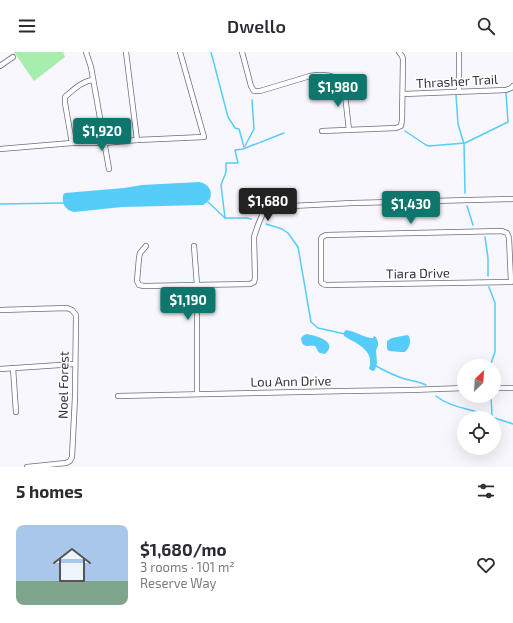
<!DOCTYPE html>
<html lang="en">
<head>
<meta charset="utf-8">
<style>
	body { margin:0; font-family:"Exo 2",sans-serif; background:#f7f7f7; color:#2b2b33; height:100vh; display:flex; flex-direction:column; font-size:15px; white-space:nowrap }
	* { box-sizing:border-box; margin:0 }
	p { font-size:13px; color:#7c7c81 }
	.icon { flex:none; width:22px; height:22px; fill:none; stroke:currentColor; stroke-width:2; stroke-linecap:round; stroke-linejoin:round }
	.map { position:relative; height:415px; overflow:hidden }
	.panel { display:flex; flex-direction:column; background:#fff; flex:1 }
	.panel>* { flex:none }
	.needle { width:26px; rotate:25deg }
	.fabs { position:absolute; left:457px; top:307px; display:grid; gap:8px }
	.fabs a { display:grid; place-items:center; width:44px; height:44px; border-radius:50%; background:#fff; box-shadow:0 4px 16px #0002; font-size:20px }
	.price { position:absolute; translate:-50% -34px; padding:0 9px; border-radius:4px; background:#0f766e; color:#fff; font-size:13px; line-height:26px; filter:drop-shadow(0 1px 2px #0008) }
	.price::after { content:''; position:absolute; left:50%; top:24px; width:12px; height:9px; margin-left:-6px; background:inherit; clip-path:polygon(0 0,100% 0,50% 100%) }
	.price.current { background:#222; color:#fff }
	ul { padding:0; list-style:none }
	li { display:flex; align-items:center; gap:12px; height:100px; padding:0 16px }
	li+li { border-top:1px solid #e1e1e2 }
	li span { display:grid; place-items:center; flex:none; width:112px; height:80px; border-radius:8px; color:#555 }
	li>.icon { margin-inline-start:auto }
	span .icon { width:48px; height:48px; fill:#fffc; stroke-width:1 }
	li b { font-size:17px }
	h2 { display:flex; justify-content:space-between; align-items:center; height:48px; padding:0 16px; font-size:17px }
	header { display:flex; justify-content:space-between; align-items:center; height:52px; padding:0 16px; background:#fff; font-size:18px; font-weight:600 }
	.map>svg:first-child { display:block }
	.green { fill:#a7eeae }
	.water { fill:#55cdf8 }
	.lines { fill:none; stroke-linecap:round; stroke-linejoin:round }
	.stream { stroke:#55cdf8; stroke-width:1.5 }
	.street-casing { stroke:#716a83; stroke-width:6 }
	.street { stroke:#fff; stroke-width:4.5 }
	.labels { text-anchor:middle; stroke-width:3; stroke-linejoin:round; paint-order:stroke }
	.street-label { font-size:13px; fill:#33303b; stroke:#fff }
</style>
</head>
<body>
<header><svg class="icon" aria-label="menu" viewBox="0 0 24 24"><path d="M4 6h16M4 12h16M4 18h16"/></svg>Dwello<svg class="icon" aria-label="search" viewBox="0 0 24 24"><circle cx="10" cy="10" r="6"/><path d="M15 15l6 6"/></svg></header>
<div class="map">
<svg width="513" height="415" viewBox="0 0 513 415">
	<rect width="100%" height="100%" fill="#f8f7fd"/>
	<polygon class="green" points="14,0 63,0 65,5 34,29"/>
	<g class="water">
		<path d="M199,130C212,132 216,147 203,153L122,155L74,160C65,158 62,152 63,143L65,141L124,136L142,133Z"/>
		<path d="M346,278C356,279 364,286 373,286L374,284L376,285L378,290V294L376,298L377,311L375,318L373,319L369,317C375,298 357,292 344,284V280Z"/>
		<path d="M307,282C317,284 339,290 325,302C316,301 319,299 315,294C308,293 302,297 301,286L304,283Z"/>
		<path d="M407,283L409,284C411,290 410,295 405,300H401L389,299L387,297V289L392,286Z"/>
	</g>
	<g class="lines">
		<g class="stream">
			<polyline points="211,0 228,65 235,76 239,77 244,95"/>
			<polyline points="456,43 458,72 464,92 465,141"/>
			<polyline points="405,79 426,93 429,94 465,91 508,70 506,41"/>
			<polyline points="245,94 254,77 252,48"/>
			<polyline points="208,150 225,166"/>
			<polyline points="0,152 64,151"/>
			<polyline points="467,154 473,173"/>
			<polyline points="251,167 247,166 225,166 221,133 226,120 226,111 238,111 235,98 243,97 284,81"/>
			<polyline points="266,172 282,177 288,181 298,195 311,270 318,276 345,282"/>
			<polyline points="485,185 488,206 488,224"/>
			<polyline points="489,235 495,251 495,300 490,314"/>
			<path d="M375,313L376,314C385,319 395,324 405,327C412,329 420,330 426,333"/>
			<path d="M436,344C447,353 460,355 474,359C487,363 500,368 513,372"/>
			<polyline points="491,344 492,364"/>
		</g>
		<defs>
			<g id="street">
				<polyline points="86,0 91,15 109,117"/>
				<polyline points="126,0 137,88"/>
				<path d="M242,0L251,34L254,39H260L310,24C320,22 340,22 344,34L349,78"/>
				<polyline points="0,14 13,5"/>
				<polyline points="459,40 459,0"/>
				<polyline points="403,42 506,38 511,36 513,34"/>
				<polyline points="322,79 396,76 401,74 402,68 403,7 402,4 399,0"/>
				<path d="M72,91L65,51V45C73,38 82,29 93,28"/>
				<polyline points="0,97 72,91 104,91 137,88 204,85 180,0"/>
				<polyline points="146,194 140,201 139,206 137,229 139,233 144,234 250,232 254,230 255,226 254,185 258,173 265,156 271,155 353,151 513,147"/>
				<polyline points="194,194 197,233 197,342"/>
				<polyline points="511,230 509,186 507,181 502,179 326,183 322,185 321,187 321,230 323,232 326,233 511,230 513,229"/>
				<polyline points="0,258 67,256 72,258 76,263 75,345 72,405 70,409 66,411 27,415"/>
				<polyline points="13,316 16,360"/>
				<polyline points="0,317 75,312"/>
				<polyline points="494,336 513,336"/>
				<polyline points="118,344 345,339 411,338 464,336"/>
			</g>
		</defs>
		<use href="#street" class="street-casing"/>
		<use href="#street" class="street"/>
	</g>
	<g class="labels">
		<g class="street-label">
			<text transform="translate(457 29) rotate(-3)" y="5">Thrasher Trail</text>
			<text transform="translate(418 221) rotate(-1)" y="5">Tiara Drive</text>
			<text transform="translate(291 329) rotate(-1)" y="5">Lou Ann Drive</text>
			<text transform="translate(63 333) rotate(-89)" y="5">Noel Forest</text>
		</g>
	</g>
</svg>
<div class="fabs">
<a><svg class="needle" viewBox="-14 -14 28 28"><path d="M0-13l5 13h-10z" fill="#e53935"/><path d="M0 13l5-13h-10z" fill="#7c7c81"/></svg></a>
<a><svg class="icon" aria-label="locate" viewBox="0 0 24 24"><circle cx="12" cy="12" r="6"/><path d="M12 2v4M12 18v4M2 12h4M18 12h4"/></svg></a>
</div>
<b class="price" style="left:338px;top:56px">$1,980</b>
<b class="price" style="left:102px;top:100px">$1,920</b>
<b class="price current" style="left:268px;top:170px">$1,680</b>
<b class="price" style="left:411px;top:173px">$1,430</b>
<b class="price" style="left:188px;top:269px">$1,190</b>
</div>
<section class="panel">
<h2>5 homes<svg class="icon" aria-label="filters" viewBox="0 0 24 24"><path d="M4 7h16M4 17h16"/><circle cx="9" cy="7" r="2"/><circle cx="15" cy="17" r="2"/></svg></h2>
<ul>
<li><span style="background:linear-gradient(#a9c7e8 70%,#7fa58c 0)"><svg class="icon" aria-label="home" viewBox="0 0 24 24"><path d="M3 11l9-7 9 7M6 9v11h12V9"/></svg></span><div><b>$1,680/mo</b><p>3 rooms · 101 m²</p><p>Reserve Way</p></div><svg class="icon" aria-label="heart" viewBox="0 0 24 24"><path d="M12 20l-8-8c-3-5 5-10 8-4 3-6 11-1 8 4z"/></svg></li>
</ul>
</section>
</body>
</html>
